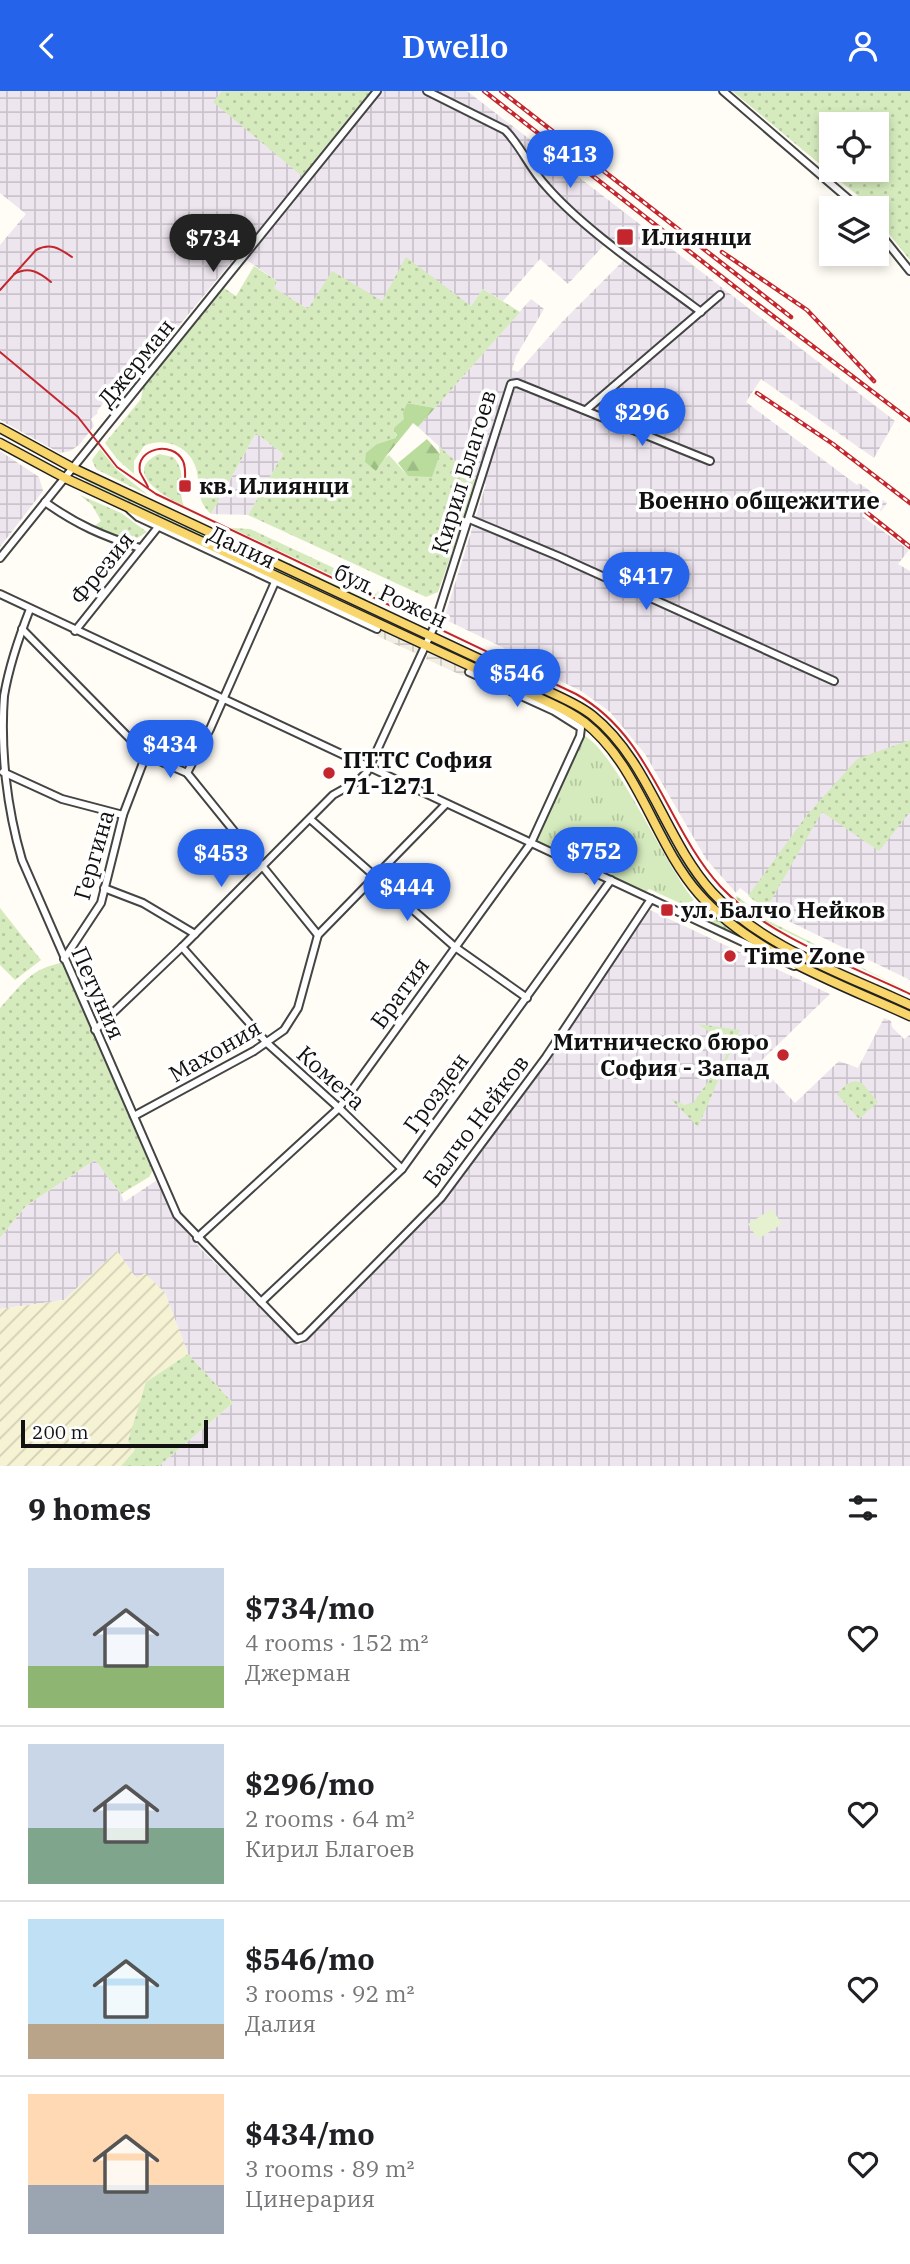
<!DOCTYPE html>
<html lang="en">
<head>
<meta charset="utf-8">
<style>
	body { margin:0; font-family:"IBM Plex Serif",serif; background:#f2f2f2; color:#202124; height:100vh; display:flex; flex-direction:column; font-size:26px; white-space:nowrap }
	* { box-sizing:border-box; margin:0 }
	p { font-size:23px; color:#757577 }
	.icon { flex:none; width:38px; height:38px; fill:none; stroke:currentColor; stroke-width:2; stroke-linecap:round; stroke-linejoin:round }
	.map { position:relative; height:1375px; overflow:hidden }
	.sheet { display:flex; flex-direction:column; background:#fff; flex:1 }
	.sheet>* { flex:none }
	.controls { position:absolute; left:819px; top:21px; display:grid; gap:14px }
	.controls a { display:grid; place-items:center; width:70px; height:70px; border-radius:0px; background:#fff; box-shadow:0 4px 10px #0003; font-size:35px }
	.scale { position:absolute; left:21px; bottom:18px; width:187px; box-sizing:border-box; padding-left:7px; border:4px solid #111; border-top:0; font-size:19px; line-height:24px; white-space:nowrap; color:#111; -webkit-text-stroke:5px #fff; paint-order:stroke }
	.price { position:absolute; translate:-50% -60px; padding:0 16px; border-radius:24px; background:#2563eb; color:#fff; font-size:23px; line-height:46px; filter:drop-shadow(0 2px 4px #0008) }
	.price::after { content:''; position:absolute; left:50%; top:42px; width:21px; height:16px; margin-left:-10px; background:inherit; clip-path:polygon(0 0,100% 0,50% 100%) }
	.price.selected { background:#222; color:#fff }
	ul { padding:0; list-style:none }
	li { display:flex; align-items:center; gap:21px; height:175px; padding:0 28px }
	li+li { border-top:2px solid #e0e0e0 }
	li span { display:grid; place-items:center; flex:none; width:196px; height:140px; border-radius:0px; color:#555 }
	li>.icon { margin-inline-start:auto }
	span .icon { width:84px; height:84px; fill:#fffc; stroke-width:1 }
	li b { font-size:30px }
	h2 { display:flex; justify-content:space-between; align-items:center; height:84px; padding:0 28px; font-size:30px }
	header { display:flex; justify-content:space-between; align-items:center; height:91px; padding:0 28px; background:#2563eb; color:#fff; font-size:32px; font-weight:600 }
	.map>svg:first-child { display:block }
	.industrial { fill:url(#industrial-grid) }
	.farmland { fill:url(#farmland-furrows) }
	.grass { fill:url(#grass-dots); fill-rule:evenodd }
	.forest { fill:url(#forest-firs) }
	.park { fill:url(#park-tufts) }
	.pitch { fill:#e6f2cf }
	.plaza { fill:url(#plaza-grid) }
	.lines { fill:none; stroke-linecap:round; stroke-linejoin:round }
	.minor-casing { stroke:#444; stroke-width:10 }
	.major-casing { stroke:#222; stroke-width:11 }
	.minor { stroke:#fff; stroke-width:6 }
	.major { stroke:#f9d66b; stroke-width:8 }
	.tram { stroke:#c4262e; stroke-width:2 }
	.rail-casing { stroke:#c4262e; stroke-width:4.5 }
	.rail { stroke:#fff; stroke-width:2; stroke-dasharray:5; stroke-linecap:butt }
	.poi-dot { fill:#c4262e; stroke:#fff; stroke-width:2.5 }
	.labels { text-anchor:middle; stroke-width:7; stroke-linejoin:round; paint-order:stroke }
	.poi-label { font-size:23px; font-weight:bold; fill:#111; stroke:#fff; text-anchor:start }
	.street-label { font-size:23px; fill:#111; stroke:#fff }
	.neighbourhood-label { font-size:24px; font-weight:bold; fill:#111; stroke:#fff }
</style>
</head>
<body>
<header><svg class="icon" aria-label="back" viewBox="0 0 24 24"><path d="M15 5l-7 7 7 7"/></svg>Dwello<svg class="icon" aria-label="person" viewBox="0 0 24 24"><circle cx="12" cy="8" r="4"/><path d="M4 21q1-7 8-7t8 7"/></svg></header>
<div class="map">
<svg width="910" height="1375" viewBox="0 0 910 1375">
	<defs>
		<pattern id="industrial-grid" width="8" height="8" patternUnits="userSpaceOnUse" patternTransform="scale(1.75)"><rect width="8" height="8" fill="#eee6ef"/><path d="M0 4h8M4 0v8" fill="none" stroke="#cbc4cc"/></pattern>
		<pattern id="farmland-furrows" width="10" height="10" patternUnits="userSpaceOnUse" patternTransform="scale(1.75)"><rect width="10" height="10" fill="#f6f3d4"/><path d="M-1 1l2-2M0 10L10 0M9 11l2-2" fill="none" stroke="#d2cfb5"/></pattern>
		<pattern id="grass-dots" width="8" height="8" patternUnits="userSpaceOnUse" patternTransform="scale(1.75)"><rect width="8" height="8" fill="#d5ebbd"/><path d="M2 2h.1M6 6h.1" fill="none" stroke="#b6c8a1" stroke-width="1.8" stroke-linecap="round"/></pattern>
		<pattern id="forest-firs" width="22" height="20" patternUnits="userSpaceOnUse" patternTransform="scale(1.75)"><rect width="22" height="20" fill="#b9dc9c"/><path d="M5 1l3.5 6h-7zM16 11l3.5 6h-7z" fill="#9ebc85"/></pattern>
		<pattern id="park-tufts" width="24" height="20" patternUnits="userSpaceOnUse" patternTransform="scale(1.75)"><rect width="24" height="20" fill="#d5ebbd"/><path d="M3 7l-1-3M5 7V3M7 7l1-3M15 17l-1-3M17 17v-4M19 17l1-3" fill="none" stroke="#b6c8a1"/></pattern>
		<pattern id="plaza-grid" width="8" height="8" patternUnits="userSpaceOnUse" patternTransform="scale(1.75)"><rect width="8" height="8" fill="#f1ede2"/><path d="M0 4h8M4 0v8" fill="none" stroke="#cecac1"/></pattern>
	</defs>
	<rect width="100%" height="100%" fill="#fffdf5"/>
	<g class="industrial">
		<polygon points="0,0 467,0 895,330 874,367 761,288 746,311 857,394 859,392 887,412 881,420 870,413 862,425 909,459 898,473 910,480 910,889 772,822 740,797 736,802 706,768 645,663 610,621 581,600 503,562 504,557 444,528 486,393 477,390 418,336 531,208 544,218 516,265 512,279 518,281 561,232 625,168 605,153 568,193 540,168 503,210 483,198 471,215 382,211 308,218 273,197 277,190 238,163 117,310 109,305 97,320 98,322 91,328 94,335 79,354 70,360 60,362 0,329 0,154 26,123 0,102"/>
		<polygon points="256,342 283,363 248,424 211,423"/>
		<polygon points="0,360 39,386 43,400 0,456"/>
		<polygon points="650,819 830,903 758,973 795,1012 839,970 858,977 884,927 891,930 892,936 904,948 910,944 910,1375 159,1375 233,1312 188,1263 165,1202 136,1187 117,1160 64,1209 0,1218 0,1147 26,1115 95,1069 121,1103 124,1111 157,1089 172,1124 201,1158 299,1255 427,1126 457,1090 547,968"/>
	</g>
	<polygon class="farmland" points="117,1160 136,1187 145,1182 165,1202 188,1263 146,1291 136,1359 121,1375 0,1375 0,1218 64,1209"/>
	<g class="grass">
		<polygon points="222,0 371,0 302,85 213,11"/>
		<path d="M732,0H910V169L877,128V117H868L857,104ZM831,33H877V79H831Z"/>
		<path d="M406,166L471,215L483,198L520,221L435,317L407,312L404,328L395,347L377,353L376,380L382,369L389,364L408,385L440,363L439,355L477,390L438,501L426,506L248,424L283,363L256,342L211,423C197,410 200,399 197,381C192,356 165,345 144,355L134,370V383L118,369L105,352L141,308L143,297L224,197L236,205L254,175L277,190L274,197L308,218L332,180L382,210Z"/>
		<polygon points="100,358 117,379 148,404 96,378 92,369"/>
		<path d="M159,363L173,366C188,381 177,399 184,415C167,407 120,381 159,363Z"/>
		<polygon points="87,387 414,541 413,544 85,390"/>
		<polygon points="80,404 121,422 147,441 134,449 128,449 92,437 101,430 92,414"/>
		<polygon points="193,427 366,508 365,510 191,428"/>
		<polygon points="231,437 250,438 364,491 362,496 389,509 388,511"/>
		<path d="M445,547L579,610C655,659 667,759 734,817C770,848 818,866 861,886C873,892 895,898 902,907L784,851L757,836L725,811L697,778L638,673L598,625L445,548Z"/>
		<polygon points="442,554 572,615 601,638 622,663 636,686 690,780 707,800 734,827 772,852 910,917 910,921 788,864 751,844 719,818 690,785 634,688 584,627 546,606 440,557"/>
		<polygon points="910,649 910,721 879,760 822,721 766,818 748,805 807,724 857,668"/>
		<polygon points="737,805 767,829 910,901 766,831 735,807"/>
		<polygon points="700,811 722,833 753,853 685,820"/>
		<polygon points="0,817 41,869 15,889 0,874"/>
		<path d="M62,872L153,1079L149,1086L121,1103L95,1069L26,1115L0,1147V917C21,894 31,877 62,872Z"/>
		<polygon points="698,933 740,939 698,1036 670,1007 684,1014 693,1012 725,967 728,954"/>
		<polygon points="856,990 863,993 878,1011 859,1028 837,1003 847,993"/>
		<polygon points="188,1263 233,1312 159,1375 121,1375 135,1359 128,1350 146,1291"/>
	</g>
	<g class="forest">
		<path d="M407,312L435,317L418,336L413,332C401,348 386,363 376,380L365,371L366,362L377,353L395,347L397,344L394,337L404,328L403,322Z"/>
		<polygon points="427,348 440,363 432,386 408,385 398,372"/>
	</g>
	<path class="park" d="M583,644C615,659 665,775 694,809L684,814L649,798L646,801L536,750Z"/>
	<polygon class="pitch" points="772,1118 782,1133 758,1148 748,1133"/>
	<g class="plaza">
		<polygon points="377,500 422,521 425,517 430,519 433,523 430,530 388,511 389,509 376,503"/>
		<polygon points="381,536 419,555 417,563 377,545"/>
		<polygon points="430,560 467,576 463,585 426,568"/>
	</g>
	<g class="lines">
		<defs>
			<g id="minor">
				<path d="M427,0L505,39C521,55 530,78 546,95C586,141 652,184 701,221"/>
				<polyline points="723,0 859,117"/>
				<polyline points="877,139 910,180"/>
				<polyline points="586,319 720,204"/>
				<path d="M45,411C77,434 103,445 140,457"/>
				<polyline points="130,419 138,426 377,538"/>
				<polyline points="469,428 560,466 834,590"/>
				<polyline points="0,467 377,0"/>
				<polyline points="0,503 794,875"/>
				<path d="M30,518C19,546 9,575 4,605C0,659 7,718 22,769L177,1124L297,1248L304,1246L441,1107L546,966L651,808"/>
				<polyline points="22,538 146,664 187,682 318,844"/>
				<polyline points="75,540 158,436"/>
				<polyline points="3,681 62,708 123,724"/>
				<polyline points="187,682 210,638 275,491"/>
				<polyline points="310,728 455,856 527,907"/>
				<polyline points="104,797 143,812 195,843"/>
				<polyline points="182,856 267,952 339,1017 402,1078"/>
				<polyline points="64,868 101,812 123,724 146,664"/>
				<polyline points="95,939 182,856 333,704 358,690 367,681 433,538 511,293 517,292 710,370"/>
				<polyline points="134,1025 254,960 284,939 298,917 318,844 445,714"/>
				<polyline points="197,1147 339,1017 531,752 580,645 581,637 554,620 469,581"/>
				<polyline points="261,1211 402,1078 611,789"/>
			</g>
			<g id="major">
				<path d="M0,337L73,377L556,604C569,610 582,616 593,625C649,670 665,749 712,801C762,856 844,883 910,914"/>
				<path d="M0,352L65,387L552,613C563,618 574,624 584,631C639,674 654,752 699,803C751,862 840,893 910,925"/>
			</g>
		</defs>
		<use href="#minor" class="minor-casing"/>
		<use href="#major" class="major-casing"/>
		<use href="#minor" class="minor"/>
		<use href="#major" class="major"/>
		<g class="tram">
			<path d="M14,183C29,175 39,181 51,191"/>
			<path d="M0,199L36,159C51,151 60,158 72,166"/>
			<path d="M0,261L78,326L117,376L156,403L576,603C652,645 666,736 721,796C766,844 851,875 910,903"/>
			<path d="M148,396C146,391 142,386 140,381C135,357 173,349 183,370C186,376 185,385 185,392"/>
		</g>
		<defs>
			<g id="rail">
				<polyline points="484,0 744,203 910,329"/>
				<polyline points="501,0 791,226"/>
				<polyline points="722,161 807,219 874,290"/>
				<polyline points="757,302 833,353 910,412"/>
				<polyline points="866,421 910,456"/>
			</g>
		</defs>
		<use href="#rail" class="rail-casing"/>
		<use href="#rail" class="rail"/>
	</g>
	<g class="poi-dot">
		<rect x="616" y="137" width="18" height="18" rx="3.5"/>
		<rect x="178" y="388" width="14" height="14" rx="3.5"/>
		<circle cx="329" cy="682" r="7"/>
		<rect x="660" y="812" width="14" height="14" rx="3.5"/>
		<circle cx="730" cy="865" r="7"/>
		<circle cx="783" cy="964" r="7"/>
	</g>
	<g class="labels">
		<g class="poi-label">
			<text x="641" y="154">Илиянци</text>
			<text x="199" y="403">кв. Илиянци</text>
			<text x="343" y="677">ПТТС София<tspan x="343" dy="26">71-1271</tspan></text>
			<text x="681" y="827">ул. Балчо Нейков</text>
			<text x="744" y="873">Time Zone</text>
			<text x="769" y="959" text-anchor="end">Митническо бюро<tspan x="769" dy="26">София - Запад</tspan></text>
		</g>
		<g class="street-label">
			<text transform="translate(136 272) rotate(-51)" y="8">Джерман</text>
			<text transform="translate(464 381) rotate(-73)" y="8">Кирил Благоев</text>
			<text transform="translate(242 456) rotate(25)" y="8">Далия</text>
			<text transform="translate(102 477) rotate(-51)" y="8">Фрезия</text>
			<text transform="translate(391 505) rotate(25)" y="8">бул. Рожен</text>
			<text transform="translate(94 764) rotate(-74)" y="8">Гергина</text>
			<text transform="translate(98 902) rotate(66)" y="8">Петуния</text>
			<text transform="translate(400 902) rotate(-54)" y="8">Братия</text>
			<text transform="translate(215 960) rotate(-30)" y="8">Махония</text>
			<text transform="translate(331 987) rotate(42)" y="8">Комета</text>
			<text transform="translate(436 1002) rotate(-54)" y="8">Грозден</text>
			<text transform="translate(476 1030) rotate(-53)" y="8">Балчо Нейков</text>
		</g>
		<g class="neighbourhood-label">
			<text x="759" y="418">Военно общежитие</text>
		</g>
	</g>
</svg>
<div class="controls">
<a><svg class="icon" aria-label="locate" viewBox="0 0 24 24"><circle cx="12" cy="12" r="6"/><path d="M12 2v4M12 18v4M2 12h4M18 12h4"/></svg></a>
<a><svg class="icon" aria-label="layers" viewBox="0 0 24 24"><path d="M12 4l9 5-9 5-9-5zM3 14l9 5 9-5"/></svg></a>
</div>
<div class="scale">200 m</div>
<b class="price" style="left:570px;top:99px">$413</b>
<b class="price selected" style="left:213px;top:183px">$734</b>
<b class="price" style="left:642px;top:357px">$296</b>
<b class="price" style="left:646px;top:521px">$417</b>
<b class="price" style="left:517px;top:618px">$546</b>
<b class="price" style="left:170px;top:689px">$434</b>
<b class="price" style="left:594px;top:796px">$752</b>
<b class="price" style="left:221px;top:798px">$453</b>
<b class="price" style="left:407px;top:832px">$444</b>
</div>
<section class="sheet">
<h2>9 homes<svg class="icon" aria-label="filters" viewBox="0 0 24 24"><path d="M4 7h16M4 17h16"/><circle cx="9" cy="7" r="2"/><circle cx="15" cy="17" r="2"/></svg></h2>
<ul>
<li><span style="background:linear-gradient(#c9d6e8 70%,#8fb573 0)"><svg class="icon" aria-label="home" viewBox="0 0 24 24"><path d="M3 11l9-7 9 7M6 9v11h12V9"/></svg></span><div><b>$734/mo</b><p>4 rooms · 152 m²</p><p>Джерман</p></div><svg class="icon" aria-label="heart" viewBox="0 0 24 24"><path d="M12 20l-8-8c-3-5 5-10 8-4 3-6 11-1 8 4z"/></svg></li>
<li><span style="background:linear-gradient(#c9d6e8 60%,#7fa58c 0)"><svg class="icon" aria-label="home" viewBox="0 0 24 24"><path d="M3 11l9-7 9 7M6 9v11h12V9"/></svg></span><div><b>$296/mo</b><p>2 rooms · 64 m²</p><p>Кирил Благоев</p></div><svg class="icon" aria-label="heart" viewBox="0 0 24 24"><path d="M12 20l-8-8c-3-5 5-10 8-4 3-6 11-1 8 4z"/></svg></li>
<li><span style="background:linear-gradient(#bfe0f5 75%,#b9a48a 0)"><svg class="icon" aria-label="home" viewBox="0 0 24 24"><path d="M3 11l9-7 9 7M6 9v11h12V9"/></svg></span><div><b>$546/mo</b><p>3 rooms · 92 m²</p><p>Далия</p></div><svg class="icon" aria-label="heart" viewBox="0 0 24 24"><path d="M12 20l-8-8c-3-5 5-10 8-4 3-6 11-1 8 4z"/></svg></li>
<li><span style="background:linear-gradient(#ffd9b3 65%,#9aa5b1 0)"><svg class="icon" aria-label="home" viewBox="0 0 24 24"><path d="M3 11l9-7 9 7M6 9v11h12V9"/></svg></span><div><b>$434/mo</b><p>3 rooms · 89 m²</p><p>Цинерария</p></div><svg class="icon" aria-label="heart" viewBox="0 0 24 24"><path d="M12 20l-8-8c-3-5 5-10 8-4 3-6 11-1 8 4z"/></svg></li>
</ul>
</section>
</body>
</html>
